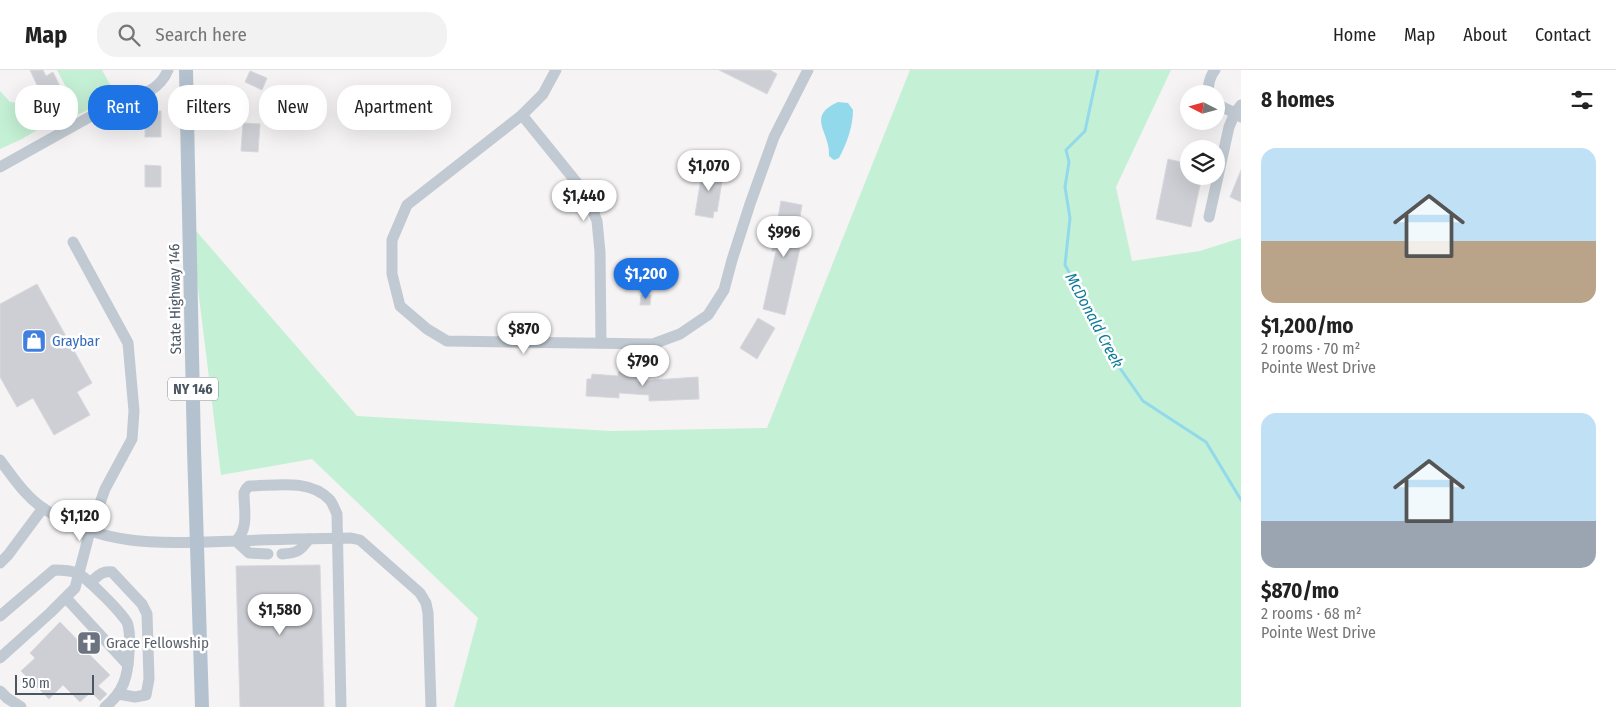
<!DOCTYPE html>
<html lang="en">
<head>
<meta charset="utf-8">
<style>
	body { margin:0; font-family:"Fira Sans Condensed",sans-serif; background:#f2f2f2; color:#222; height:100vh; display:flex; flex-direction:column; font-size:19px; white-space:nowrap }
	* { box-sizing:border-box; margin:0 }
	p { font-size:16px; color:#767676 }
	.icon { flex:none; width:28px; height:28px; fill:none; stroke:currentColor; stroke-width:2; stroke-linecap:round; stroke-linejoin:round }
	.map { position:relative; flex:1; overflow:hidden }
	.drawer { display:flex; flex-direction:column; background:#fff; width:375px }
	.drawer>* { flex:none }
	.banner { position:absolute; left:15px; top:15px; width:475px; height:45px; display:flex; gap:10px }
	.needle { width:32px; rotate:276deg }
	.tools { position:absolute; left:1180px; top:15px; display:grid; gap:10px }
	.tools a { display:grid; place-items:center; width:45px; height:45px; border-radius:50%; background:#fff; box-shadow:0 5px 20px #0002; font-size:25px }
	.scale { position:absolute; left:15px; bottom:12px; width:79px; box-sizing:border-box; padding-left:5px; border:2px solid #4a5661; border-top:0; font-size:14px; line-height:18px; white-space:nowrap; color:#4a5661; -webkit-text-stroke:4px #fff; paint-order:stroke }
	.price { position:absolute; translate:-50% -42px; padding:0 11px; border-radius:18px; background:#fff; color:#222; font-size:16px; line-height:32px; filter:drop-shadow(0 1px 2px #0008) }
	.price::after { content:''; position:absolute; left:50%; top:30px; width:15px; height:11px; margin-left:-8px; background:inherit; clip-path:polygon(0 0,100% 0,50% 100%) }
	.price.current { background:#1e74e4; color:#fff }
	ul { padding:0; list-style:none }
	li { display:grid; align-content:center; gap:10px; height:265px; padding:0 20px }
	li span { display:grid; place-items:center; height:155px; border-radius:15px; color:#555 }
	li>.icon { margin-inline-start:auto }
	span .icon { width:90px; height:90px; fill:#fffc; stroke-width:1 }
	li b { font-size:21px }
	h2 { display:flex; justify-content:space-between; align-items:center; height:60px; padding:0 20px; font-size:21px }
	.chip { padding:0 18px; border-radius:20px; background:#fff; box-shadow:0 5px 20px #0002; font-size:18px; line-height:45px }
	.chip.current { background:#1e74e4; color:#fff }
	header { display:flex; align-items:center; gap:30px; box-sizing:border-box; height:70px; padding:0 25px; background:#fff; border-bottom:1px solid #e0e0e0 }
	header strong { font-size:24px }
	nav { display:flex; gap:28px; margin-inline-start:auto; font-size:18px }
	.search { width:350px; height:45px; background:#f2f2f2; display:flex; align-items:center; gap:12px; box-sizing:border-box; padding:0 18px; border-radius:20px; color:#767676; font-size:19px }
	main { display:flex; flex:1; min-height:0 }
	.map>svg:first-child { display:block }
	.green { fill:#c4f0d5 }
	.water { fill:#92d9ec }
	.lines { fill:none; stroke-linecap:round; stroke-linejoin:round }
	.stream { stroke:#92d9ec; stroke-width:3 }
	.building { fill:#cdcfd5; stroke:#d7d9de }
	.minor { stroke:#c1cad2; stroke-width:11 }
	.major { stroke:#b4c2d0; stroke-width:14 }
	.labels { text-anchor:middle; stroke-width:5; stroke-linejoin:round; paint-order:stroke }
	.shield { fill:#fff; stroke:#808990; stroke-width:1 }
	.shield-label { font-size:14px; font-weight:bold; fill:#4a5661 }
	.street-label { font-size:15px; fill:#4a5661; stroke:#fff }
	.shop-label { font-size:15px; fill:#366cbe; stroke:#fff; text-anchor:start }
	.worship-label { font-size:15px; fill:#5b616d; stroke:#fff; text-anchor:start }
	.water-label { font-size:16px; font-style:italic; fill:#0e7b98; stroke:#fff }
</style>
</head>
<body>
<header>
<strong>Map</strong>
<div class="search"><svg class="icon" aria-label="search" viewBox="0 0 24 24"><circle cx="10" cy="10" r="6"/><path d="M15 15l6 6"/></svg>Search here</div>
<nav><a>Home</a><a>Map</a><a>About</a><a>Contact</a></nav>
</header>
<main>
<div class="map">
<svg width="1241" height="637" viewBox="0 0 1241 637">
	<rect width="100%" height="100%" fill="#f5f3f3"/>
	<g class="green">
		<path d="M57,0H102L113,20C98,36 84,43 63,50L52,32L67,19Z"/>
		<polygon points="910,0 1171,0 1116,117 1132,191 1200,181 1241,168 1241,637 454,637 478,548 312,389 221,405 190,154 357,346 611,361 767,358"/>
		<polygon points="0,21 10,32 26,33 42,57 22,69 0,79"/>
	</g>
	<path class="water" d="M838,32L848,33L853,40C853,56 847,73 839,88L834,90L829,86C831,62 805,47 838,32Z"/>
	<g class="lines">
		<polyline class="stream" points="1098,0 1085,61 1066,80 1069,92 1065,117 1070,148 1065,195 1084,229 1110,284 1143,331 1206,372 1241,430"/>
	</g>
	<g class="building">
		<polygon points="30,0 43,0 46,6 53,2 60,16 41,24"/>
		<polygon points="719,0 770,0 777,4 767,24"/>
		<polygon points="250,1 267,8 262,20 245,12"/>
		<rect x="145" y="41" width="16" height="26"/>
		<polygon points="274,43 287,44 286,58 272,57"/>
		<polygon points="243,53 260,54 258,82 241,81"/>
		<polygon points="1168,89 1189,94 1189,106 1202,106 1191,157 1156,149"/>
		<polygon points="145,95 161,96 161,117 145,117"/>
		<polygon points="703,96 724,99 717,142 714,141 713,148 695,145"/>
		<polygon points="1241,100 1241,132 1230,127"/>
		<polygon points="781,131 802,135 795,177 800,178 785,245 763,239 776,181 772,181"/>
		<polygon points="37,214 92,313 77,322 90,345 54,365 33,328 17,337 0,307 0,234"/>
		<polygon points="641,225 651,225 650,235 640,235"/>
		<polygon points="758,248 775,258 757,289 740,278"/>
		<polygon points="618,302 638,303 637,311 698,307 699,329 649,331 649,325 619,323 619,328 586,326 587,309 591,309 592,304 618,306"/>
		<polygon points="320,495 324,637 240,637 236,496"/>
		<polygon points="60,552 91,584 90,585 110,605 98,616 107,624 100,631 91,622 80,632 63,615 49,629 21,601 35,588 30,583"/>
	</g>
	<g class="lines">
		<g class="minor">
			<polyline points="556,0 543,24 522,45 407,135 392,170 392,204 400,236 427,259 447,271 653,274 680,264 708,245 724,220 732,190 750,134 774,67 808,0"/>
			<path d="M1208,24C1208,15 1209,7 1215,0"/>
			<polyline points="1216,34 1235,43 1241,35"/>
			<polyline points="522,45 586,124 597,151 600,182 601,273"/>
			<path d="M0,97L120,30C140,25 159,22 168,0"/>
			<polyline points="1209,147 1229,57 1235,43 1241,47"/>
			<path d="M0,390C13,407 25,426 43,438C103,479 168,473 237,471C275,469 313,469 351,468L360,470L420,523L426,533L428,543L431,637"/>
			<path d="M268,484L249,483L236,471C249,458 244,440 244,423L246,419L249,416C275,416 310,408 330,430C333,434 335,440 337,444L341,637"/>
			<path d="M282,484C298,483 300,481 309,469"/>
			<polyline points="0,493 8,485 43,438"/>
			<path d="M90,513C97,507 102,500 112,502L142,534L147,544L149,609L146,625L135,627L118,624"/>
			<polyline points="66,528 128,595"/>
			<path d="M0,546L54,500C62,500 70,500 77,503C85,506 127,547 128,555C130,564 130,574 129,582C128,606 124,622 105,637"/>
			<polyline points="0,588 50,543 75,518 90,461 105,419 132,369 134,341 128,273 73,172"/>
			<polyline points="0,621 7,628 21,637"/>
		</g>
		<polyline class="major" points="186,0 194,379 202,637"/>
	</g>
	<defs>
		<symbol id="shop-square" viewBox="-11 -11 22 22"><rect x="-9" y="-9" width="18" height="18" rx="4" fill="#3f7fe0" stroke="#fff"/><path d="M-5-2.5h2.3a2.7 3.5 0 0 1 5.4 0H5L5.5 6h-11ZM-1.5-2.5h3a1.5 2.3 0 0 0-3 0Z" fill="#fff"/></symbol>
		<symbol id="church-square" viewBox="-11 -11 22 22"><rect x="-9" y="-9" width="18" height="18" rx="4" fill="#6b7280" stroke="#fff"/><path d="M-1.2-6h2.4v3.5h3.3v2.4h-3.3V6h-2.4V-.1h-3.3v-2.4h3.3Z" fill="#fff"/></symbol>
	</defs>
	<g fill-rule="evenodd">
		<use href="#shop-square" x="20" y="257" width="28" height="28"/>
		<use href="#church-square" x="75" y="559" width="28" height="28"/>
	</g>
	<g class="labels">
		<rect class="shield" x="168" y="307.5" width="50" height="23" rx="4"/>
		<g class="shield-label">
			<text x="193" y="324">NY 146</text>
		</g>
		<g class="street-label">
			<text transform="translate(175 229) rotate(-91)" y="5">State Highway 146</text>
		</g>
		<g class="shop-label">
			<text x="52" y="276">Graybar</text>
		</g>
		<g class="worship-label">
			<text x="106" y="578">Grace Fellowship</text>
		</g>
		<g class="water-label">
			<text transform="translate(1095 250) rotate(62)" y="6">McDonald Creek</text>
		</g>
	</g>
</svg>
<div class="tools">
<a><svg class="needle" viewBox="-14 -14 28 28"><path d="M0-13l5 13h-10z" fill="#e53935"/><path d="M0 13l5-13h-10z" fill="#767676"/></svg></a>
<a><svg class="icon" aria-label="layers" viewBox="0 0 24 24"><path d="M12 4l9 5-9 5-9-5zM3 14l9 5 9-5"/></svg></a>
</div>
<div class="scale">50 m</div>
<b class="price" style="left:709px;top:122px">$1,070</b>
<b class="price" style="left:584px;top:152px">$1,440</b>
<b class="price" style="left:784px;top:188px">$996</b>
<b class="price current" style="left:646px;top:230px">$1,200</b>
<b class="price" style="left:524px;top:285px">$870</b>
<b class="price" style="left:643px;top:317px">$790</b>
<b class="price" style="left:80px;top:472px">$1,120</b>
<b class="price" style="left:280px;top:566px">$1,580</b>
<div class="banner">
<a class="chip">Buy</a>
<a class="chip current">Rent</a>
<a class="chip">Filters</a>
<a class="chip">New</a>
<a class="chip">Apartment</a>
</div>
</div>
<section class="drawer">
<h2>8 homes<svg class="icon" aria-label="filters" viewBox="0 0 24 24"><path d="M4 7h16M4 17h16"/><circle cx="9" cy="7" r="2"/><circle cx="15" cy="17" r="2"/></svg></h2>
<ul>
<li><span style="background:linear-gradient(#bfe0f5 60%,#b9a48a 0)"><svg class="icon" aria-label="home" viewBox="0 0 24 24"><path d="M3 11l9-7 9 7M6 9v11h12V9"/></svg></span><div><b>$1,200/mo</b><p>2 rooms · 70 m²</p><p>Pointe West Drive</p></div></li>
<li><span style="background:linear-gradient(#bfe0f5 70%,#9aa5b1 0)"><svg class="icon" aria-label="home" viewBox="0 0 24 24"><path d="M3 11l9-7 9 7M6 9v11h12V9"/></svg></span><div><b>$870/mo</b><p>2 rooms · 68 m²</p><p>Pointe West Drive</p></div></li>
</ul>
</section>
</main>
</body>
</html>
